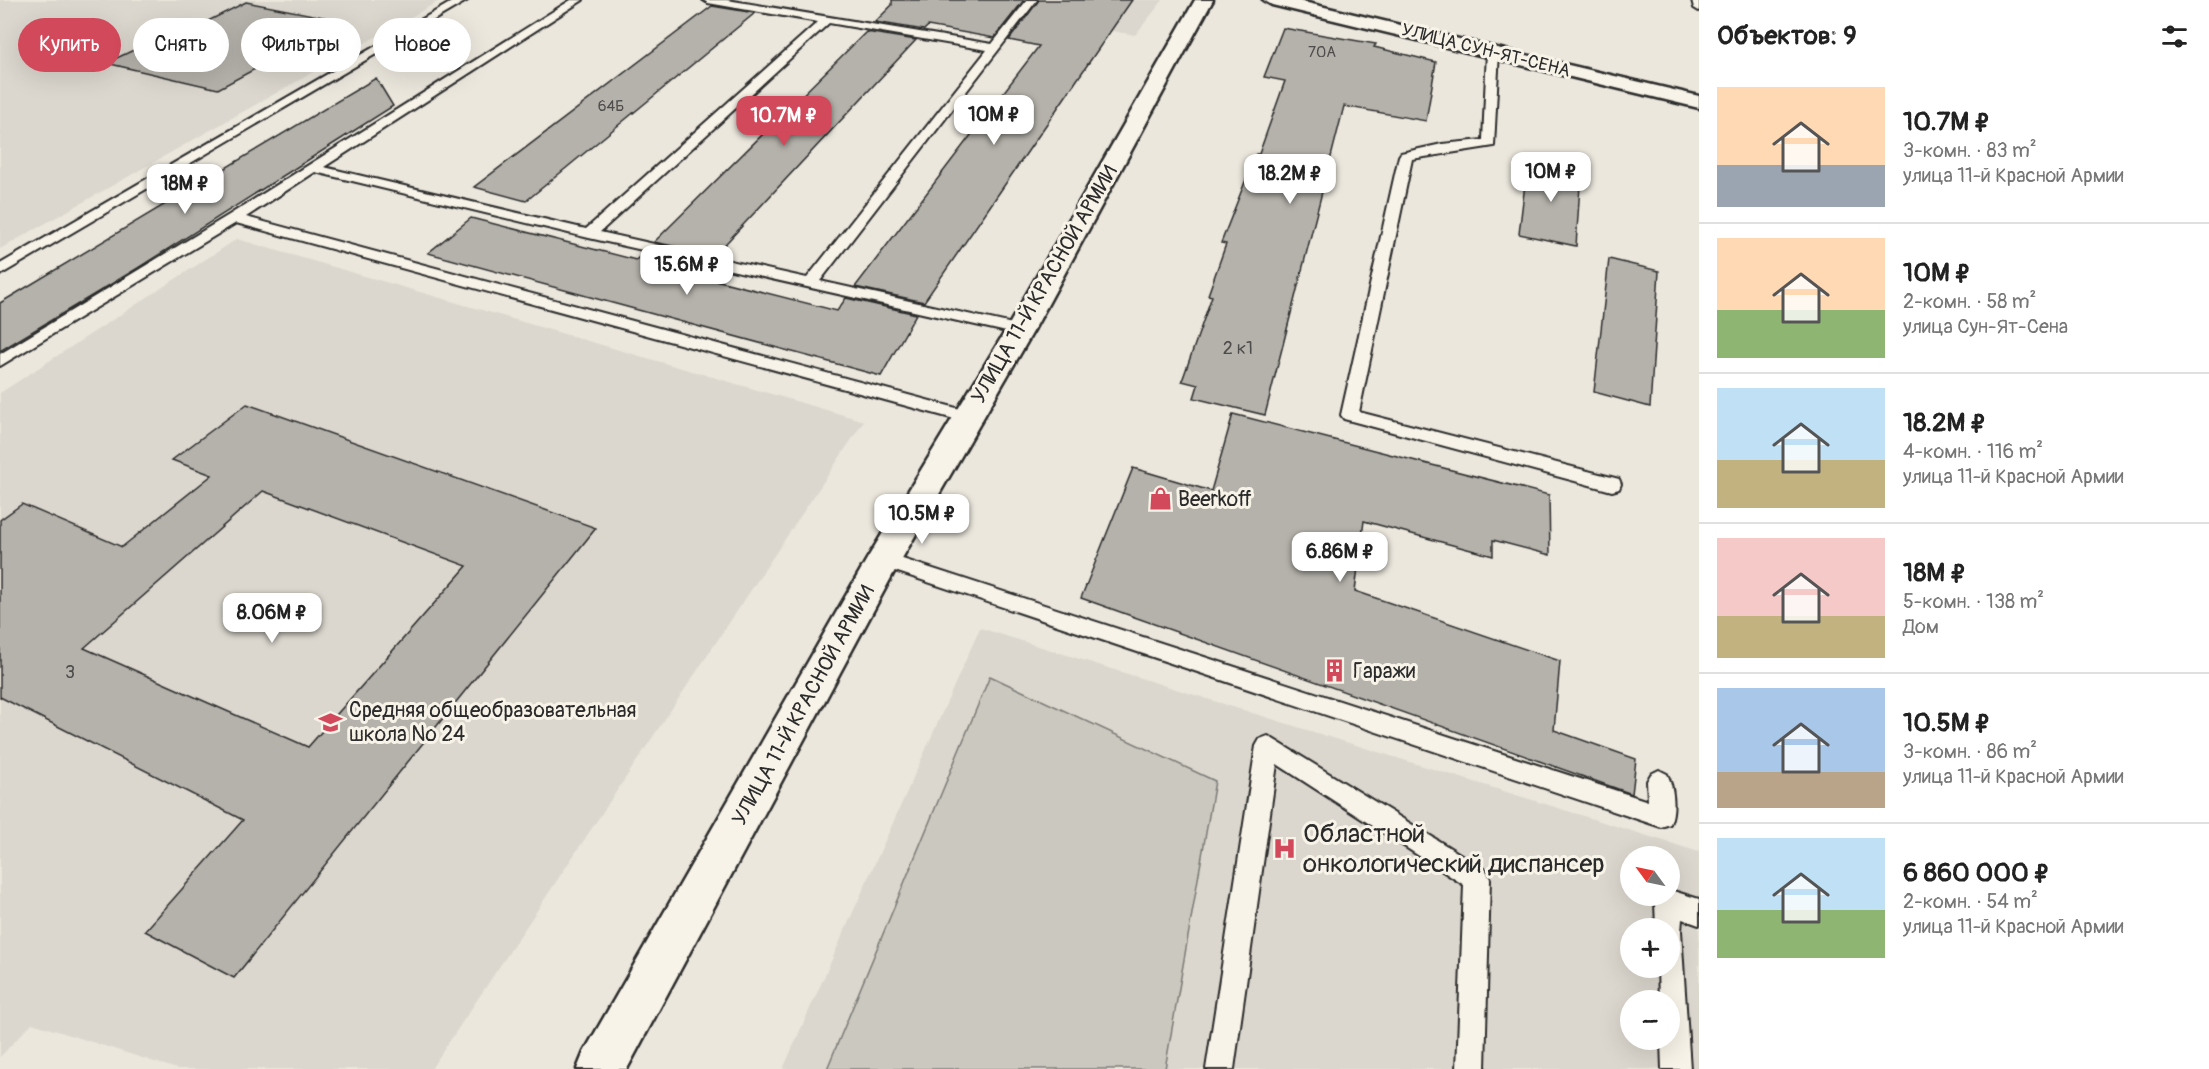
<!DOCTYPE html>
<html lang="ru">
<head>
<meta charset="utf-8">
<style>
	body { margin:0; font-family:Pangolin,sans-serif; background:#f6f6f6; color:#222; height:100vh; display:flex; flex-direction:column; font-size:22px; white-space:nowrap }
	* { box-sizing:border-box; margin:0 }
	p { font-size:20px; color:#767676 }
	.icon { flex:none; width:33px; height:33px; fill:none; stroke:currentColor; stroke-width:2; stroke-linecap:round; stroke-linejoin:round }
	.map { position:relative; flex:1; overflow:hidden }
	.side { display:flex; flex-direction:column; background:#fff; width:510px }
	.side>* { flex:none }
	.banner { position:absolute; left:18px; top:18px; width:570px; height:54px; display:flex; gap:12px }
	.needle { width:39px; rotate:303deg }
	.controls { position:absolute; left:1620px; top:846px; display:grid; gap:12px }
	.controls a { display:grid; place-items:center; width:60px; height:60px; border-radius:50%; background:#fff; box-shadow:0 6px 24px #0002; font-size:30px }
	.price { position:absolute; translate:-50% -51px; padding:0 14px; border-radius:12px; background:#fff; color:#222; font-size:20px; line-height:39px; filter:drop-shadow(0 2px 3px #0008) }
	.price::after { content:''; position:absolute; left:50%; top:36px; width:18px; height:14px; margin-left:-9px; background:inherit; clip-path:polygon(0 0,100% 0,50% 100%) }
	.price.selected { background:#d1495b; color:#fff }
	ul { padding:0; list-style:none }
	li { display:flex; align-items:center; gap:18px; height:150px; padding:0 18px }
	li+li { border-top:2px solid #e0e0e0 }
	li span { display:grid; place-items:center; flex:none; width:168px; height:120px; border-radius:0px; color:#555 }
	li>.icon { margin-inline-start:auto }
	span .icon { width:72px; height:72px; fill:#fffc; stroke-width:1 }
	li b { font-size:26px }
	h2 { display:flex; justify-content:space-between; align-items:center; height:72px; padding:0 18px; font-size:26px }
	.tag { padding:0 21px; border-radius:27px; background:#fff; box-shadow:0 6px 24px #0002; font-size:21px; line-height:54px }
	.tag.selected { background:#d1495b; color:#fff }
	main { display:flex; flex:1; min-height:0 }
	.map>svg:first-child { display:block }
	.built { fill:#dbd7ce; fill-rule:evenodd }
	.green { fill:#cbc8bf; stroke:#7b7a75; stroke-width:1.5 }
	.building { fill:#b5b2ab; stroke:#2b2b2b; stroke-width:1.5; fill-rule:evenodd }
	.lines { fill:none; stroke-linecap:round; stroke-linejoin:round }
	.service-casing { stroke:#2b2b2b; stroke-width:4 }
	.minor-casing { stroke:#2b2b2b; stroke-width:5 }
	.service { fill:#f7f3e8; fill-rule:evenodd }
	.minor { fill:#f7f3e8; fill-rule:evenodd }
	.labels { text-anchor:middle; stroke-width:6; stroke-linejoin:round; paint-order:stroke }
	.far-number-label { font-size:15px; fill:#4e4d4b }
	.far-street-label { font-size:18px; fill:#2b2b2b; stroke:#f7f3e8 }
	.number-label { font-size:18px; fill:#4e4d4b }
	.street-label { font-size:21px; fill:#2b2b2b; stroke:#f7f3e8 }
	.poi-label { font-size:21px; fill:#2b2b2b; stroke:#f7f3e8; text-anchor:start }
	.near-poi-label { font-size:26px; fill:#2b2b2b; stroke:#f7f3e8; text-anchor:start }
</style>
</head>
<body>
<main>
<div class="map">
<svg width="1699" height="1069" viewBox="0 0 1699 1069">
	<rect width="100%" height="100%" fill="#ebe7dd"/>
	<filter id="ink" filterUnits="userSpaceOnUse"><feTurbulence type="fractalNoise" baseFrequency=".0167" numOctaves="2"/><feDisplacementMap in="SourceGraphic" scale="12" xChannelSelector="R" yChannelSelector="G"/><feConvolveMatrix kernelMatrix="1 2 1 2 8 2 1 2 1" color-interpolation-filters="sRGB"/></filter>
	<g filter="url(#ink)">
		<g class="built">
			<polygon points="0,0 441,0 0,249"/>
			<polygon points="1019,0 1163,0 1135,35 1057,22"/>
			<polygon points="237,239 864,421 431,1069 177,1069 32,1023 0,1057 0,393"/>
			<path d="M980,628L1699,852V1069H783ZM1630,856H1670V896H1630ZM1630,928H1670V968H1630ZM1630,1000H1670V1040H1630Z"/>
		</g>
		<polygon class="green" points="990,676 1215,781 1165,1069 827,1069"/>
		<g class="building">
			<polygon points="892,0 1024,0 994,38 928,26 924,30 875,22 892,5"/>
			<polygon points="1039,0 1132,0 924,302 855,287 1039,46 1009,40"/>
			<polygon points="246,2 344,21 218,89 106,63 172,32 182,34"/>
			<polygon points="712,6 755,13 526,201 474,187"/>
			<polygon points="1283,28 1376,44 1374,47 1436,62 1426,121 1344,106 1265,415 1194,398 1198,385 1182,381 1212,296 1208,295 1226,244 1221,243 1256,154 1259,154 1285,81 1264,77"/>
			<polygon points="866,32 916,40 715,255 654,242"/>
			<polygon points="376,78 393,106 138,268 0,351 0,303"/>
			<polygon points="1528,159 1581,170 1576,246 1519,234"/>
			<polygon points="471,218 636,260 643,253 705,266 696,275 837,311 846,298 916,314 881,376 428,253"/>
			<polygon points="1609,259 1659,271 1650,407 1594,392"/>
			<path d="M247,404L596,528L234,978L145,931L243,820L0,697V520L22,504L122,547L212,475L172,460ZM263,491L467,566L308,747L84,648Z"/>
			<polygon points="1233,414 1549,495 1550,555 1493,540 1493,556 1364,521 1355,591 1560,661 1554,730 1636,759 1632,794 1081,598 1133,468 1211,491"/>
		</g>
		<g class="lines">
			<defs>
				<g id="service">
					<polygon points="455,0 468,0 0,275 0,264"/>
					<path d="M571,0H583L324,167L586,229L818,22L708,3L703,0H727L992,44L1027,0H1037L820,281L1026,327L1028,330L1026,333L1020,335L589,238L315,172L246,217L975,413L978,417L975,421L969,423L236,223L0,366V354L229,215ZM829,23L987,50L807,278L600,232Z"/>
					<polygon points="1692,0 1699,0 1699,11 1694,8"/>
					<polygon points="1493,48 1499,51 1494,146 1412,159 1359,412 1619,479 1621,484 1619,489 1612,491 1344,419 1341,415 1399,156 1401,153 1442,144 1483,140 1487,51"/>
					<path d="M884,553L1648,801L1647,781L1651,774L1659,770L1667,774C1674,787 1676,810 1670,824L1661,827L877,565L874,560L877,555Z"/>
					<polygon points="1268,736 1486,870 1490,879 1485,1069 1457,1069 1464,885 1277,764 1234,1069 1206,1069 1256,746 1260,739"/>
					<polygon points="1670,890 1699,899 1699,925 1682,919 1681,931 1690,1069 1662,1069 1661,1040 1670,1040 1670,1000 1659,1000 1658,968 1670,968 1670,928 1656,928 1655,902 1658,896 1670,896"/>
				</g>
				<g id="minor">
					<polygon points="1195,0 1213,0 1034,330 893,574 627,1069 577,1069 584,1052 867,559 1006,330"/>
					<polygon points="1263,0 1295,0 1699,96 1699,108 1272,5"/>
				</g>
			</defs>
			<use href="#service" class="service-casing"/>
			<use href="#minor" class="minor-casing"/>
			<use href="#service" class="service"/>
			<use href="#minor" class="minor"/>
		</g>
	</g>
	<defs>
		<symbol id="shop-bare" viewBox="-9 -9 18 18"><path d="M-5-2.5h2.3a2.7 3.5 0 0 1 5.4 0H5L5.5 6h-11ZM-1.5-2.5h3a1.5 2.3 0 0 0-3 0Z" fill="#d1495b" stroke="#f7f3e8" stroke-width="2.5" paint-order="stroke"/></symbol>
		<symbol id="building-bare" viewBox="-9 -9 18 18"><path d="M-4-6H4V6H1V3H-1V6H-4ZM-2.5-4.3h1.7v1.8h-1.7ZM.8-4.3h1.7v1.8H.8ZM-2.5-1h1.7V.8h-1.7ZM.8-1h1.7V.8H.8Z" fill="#d1495b" stroke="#f7f3e8" stroke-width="2.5" paint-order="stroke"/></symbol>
		<symbol id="school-bare" viewBox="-9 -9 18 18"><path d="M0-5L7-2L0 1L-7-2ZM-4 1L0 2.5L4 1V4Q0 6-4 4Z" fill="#d1495b" stroke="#f7f3e8" stroke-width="2.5" paint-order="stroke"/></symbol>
		<symbol id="hospital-bare" viewBox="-9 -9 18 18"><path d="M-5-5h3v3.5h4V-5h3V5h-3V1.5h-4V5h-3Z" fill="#d1495b" stroke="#f7f3e8" stroke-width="2.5" paint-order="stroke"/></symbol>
	</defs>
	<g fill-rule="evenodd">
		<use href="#shop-bare" x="1144" y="482" width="33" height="33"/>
		<use href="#building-bare" x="1318" y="654" width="33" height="33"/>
		<use href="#school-bare" x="314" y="706" width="33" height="33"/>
		<use href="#hospital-bare" x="1268" y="832" width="33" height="33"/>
	</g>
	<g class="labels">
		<g class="far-number-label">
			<text x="1322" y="57">70А</text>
			<text x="611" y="111">64Б</text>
		</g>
		<g class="far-street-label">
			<text transform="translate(1486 50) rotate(14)" y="6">УЛИЦА СУН-ЯТ-СЕНА</text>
		</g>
		<g class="number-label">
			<text x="1238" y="354">2 к1</text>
			<text x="70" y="678">3</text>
		</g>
		<g class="street-label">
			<text transform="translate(1044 284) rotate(-60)" y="7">УЛИЦА 11-Й КРАСНОЙ АРМИИ</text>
			<text transform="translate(803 705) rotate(-61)" y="7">УЛИЦА 11-Й КРАСНОЙ АРМИИ</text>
		</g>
		<g class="poi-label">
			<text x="1178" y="506">Beerkoff</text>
			<text x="1353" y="678">Гаражи</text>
			<text x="349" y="717">Средняя общеобразовательная<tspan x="349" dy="24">школа № 24</tspan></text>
		</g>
		<g class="near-poi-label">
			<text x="1303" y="842">Областной<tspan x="1303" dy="30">онкологический диспансер</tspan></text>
		</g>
	</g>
</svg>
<div class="controls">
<a><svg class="needle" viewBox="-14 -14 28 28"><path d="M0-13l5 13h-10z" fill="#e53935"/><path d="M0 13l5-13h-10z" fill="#767676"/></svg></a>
<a>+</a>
<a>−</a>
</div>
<b class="price" style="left:994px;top:146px">10M ₽</b>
<b class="price selected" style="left:784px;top:147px">10.7M ₽</b>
<b class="price" style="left:1551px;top:203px">10M ₽</b>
<b class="price" style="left:1290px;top:205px">18.2M ₽</b>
<b class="price" style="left:185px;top:215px">18M ₽</b>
<b class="price" style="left:687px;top:296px">15.6M ₽</b>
<b class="price" style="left:922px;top:545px">10.5M ₽</b>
<b class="price" style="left:1340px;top:583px">6.86M ₽</b>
<b class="price" style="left:272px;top:644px">8.06M ₽</b>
<div class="banner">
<a class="tag selected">Купить</a>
<a class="tag">Снять</a>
<a class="tag">Фильтры</a>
<a class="tag">Новое</a>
</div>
</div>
<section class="side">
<h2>Объектов: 9<svg class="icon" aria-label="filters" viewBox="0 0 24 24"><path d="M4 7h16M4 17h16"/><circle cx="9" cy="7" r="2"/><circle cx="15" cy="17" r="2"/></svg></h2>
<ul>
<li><span style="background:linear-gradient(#ffd9b3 65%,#9aa5b1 0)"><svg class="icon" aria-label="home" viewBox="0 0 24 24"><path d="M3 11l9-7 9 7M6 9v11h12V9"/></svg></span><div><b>10.7M ₽</b><p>3-комн. · 83 m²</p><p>улица 11-й Красной Армии</p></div></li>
<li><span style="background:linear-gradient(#ffd9b3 60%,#8fb573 0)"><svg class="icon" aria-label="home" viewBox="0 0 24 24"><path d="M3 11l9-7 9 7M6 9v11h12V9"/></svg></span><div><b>10M ₽</b><p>2-комн. · 58 m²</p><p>улица Сун-Ят-Сена</p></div></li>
<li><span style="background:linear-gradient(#bfe0f5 60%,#c2b280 0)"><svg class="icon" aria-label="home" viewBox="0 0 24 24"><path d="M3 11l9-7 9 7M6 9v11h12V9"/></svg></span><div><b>18.2M ₽</b><p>4-комн. · 116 m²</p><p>улица 11-й Красной Армии</p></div></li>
<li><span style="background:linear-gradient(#f6c9c9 65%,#c2b280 0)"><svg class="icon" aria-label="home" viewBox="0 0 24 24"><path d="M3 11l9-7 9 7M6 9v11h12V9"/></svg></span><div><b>18M ₽</b><p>5-комн. · 138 m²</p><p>Дом</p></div></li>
<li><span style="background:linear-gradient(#a9c7e8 70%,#b9a48a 0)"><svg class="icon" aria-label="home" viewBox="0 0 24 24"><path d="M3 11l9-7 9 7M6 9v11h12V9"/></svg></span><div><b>10.5M ₽</b><p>3-комн. · 86 m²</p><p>улица 11-й Красной Армии</p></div></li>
<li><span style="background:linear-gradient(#bfe0f5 60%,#8fb573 0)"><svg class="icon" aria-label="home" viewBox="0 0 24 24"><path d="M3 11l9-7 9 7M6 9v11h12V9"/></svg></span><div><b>6 860 000 ₽</b><p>2-комн. · 54 m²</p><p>улица 11-й Красной Армии</p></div></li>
</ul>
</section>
</main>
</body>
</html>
